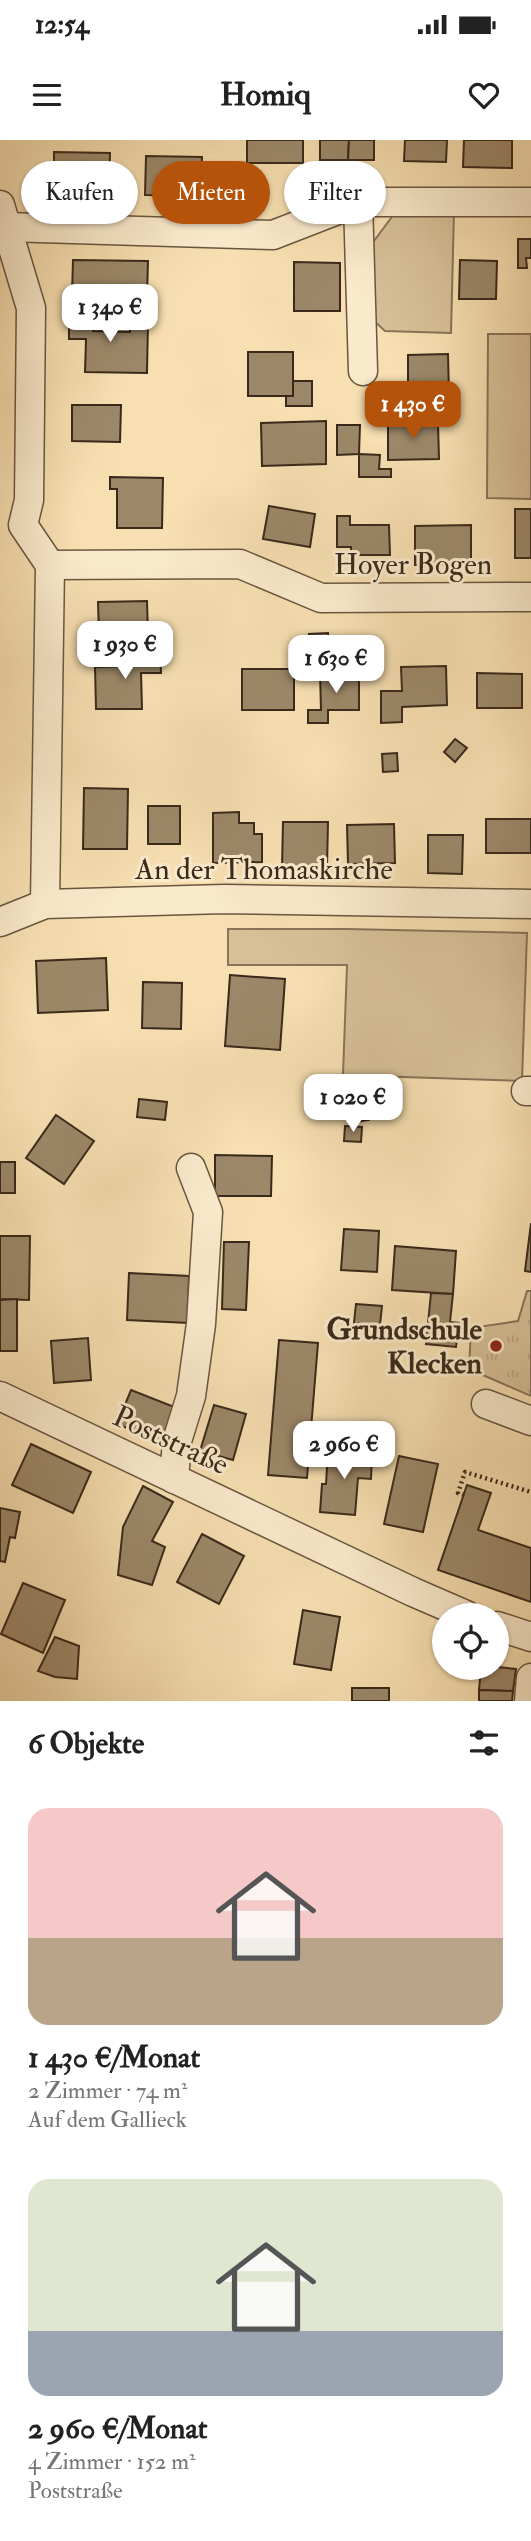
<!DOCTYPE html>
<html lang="de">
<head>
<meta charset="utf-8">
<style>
	body { margin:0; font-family:"IM FELL Double Pica",serif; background:#f6f6f6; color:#222; height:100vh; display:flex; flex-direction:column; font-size:26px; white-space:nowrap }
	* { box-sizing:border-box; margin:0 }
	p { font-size:23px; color:#767676 }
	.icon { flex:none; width:38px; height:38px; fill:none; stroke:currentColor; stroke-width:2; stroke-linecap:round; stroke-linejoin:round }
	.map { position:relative; height:1561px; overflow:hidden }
	.drawer { display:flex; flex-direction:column; background:#fff; flex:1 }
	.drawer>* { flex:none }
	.top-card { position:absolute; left:21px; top:21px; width:490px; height:63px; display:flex; gap:14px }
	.controls { position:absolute; left:432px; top:1463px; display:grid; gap:14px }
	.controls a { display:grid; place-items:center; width:77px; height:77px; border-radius:50%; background:#fff; box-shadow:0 2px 5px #0004; font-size:35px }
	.price { position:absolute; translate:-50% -60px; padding:0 16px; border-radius:14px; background:#fff; color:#222; font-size:23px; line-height:46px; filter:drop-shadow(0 2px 4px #0008) }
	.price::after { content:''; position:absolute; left:50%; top:42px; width:21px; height:16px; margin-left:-10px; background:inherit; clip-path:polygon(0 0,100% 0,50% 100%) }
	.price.on { background:#b45309; color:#fff }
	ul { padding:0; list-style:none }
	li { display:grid; align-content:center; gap:14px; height:371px; padding:0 28px }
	li span { display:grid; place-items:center; height:217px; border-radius:21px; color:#555 }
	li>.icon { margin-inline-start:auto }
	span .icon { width:126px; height:126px; fill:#fffc; stroke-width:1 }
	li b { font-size:30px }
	h2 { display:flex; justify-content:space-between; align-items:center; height:84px; padding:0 28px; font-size:30px }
	.chip { padding:0 24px; border-radius:32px; background:#fff; box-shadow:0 2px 5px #0004; font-size:24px; line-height:63px }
	.chip.on { background:#b45309; color:#fff }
	.status { display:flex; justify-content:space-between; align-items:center; height:49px; padding:0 35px; background:#fff; direction:ltr }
	.status svg { height:19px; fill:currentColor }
	header { display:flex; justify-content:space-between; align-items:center; height:91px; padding:0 28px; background:#fff; font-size:32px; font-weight:700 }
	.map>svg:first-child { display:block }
	.grass { fill:#d7c098; stroke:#88745a; stroke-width:2 }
	.park { fill:url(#park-tufts); stroke:#88745a; stroke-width:2 }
	.building { fill:#9c8869; stroke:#3a291b; stroke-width:2 }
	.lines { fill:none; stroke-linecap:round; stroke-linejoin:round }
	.minor-casing { stroke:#695640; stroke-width:31 }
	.path { stroke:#3a291b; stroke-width:4.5; stroke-dasharray:2 3.5; stroke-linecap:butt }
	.minor { stroke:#faeacc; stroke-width:28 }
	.poi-dot { fill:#8f2418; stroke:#faeacc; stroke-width:2.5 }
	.labels { text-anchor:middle; stroke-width:6; stroke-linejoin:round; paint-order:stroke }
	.street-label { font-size:30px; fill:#3a291b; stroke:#faeacc }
	.poi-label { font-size:30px; font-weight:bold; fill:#3a291b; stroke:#faeacc; text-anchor:end }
</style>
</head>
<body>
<div class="status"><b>12:54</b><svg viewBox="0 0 49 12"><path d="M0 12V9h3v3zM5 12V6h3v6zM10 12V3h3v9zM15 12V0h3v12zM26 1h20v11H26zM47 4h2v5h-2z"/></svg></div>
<header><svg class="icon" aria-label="menu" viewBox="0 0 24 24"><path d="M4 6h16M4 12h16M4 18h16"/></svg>Homiq<svg class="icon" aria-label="heart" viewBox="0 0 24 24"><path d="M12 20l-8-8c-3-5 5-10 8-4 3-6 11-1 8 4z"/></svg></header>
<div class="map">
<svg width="531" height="1561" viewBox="0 0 531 1561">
	<defs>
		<pattern id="park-tufts" width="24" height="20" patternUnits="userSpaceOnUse" patternTransform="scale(1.75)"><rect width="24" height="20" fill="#d7c098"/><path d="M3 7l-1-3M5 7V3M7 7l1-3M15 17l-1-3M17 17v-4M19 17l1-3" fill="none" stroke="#b9a582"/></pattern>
	</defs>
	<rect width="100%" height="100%" fill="#f7dfb1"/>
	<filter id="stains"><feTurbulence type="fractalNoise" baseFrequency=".00286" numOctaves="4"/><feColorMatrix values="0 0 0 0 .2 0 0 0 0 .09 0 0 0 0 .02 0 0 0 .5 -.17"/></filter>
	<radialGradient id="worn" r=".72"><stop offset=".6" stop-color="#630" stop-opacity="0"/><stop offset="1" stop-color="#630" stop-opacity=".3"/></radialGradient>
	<g class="grass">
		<polygon points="397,70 454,71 451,193 385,191 372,179 371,105"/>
		<polygon points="488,194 531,194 531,359 487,358"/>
		<polygon points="228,789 347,789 527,793 522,941 343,935 347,825 228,825"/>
	</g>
	<polygon class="park" points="527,1151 531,1151 531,1256 469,1229 471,1188 518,1181"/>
	<g class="building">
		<rect x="247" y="0" width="56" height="23"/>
		<polygon points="320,0 349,0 348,20 320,20"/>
		<polygon points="349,0 374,0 374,20 348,20"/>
		<polygon points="405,0 447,0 446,22 404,21"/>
		<polygon points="464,0 512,0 512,28 463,27"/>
		<polygon points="54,12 110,13 109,53 54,52"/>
		<polygon points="146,16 202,17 201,56 145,55"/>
		<polygon points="518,99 531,99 531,118 526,118 527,128 518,128"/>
		<polygon points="73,120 148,121 147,155 72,154"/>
		<polygon points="460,120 497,121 496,159 459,159"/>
		<polygon points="294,122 340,123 340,171 294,171"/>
		<polygon points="69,166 93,166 93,191 130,192 130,182 148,182 147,233 85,232 86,199 69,199"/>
		<rect x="248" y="212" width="45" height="44"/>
		<polygon points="448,214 449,254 408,254 408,215"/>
		<polygon points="293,241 312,241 312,266 286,266 286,256 293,256"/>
		<polygon points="72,265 121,265 120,302 72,301"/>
		<polygon points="326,281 326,324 262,326 261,283"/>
		<polygon points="388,283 438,283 439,319 388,320"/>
		<polygon points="337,285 360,285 359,314 337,315"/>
		<polygon points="359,314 380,315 379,329 391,329 391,337 359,337"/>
		<polygon points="110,337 163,338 162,388 117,388 117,349 110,349"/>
		<polygon points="269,366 315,374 310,407 263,399"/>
		<rect x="515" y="369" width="16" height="49"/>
		<polygon points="337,376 350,376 350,385 389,385 390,415 351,415 351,407 337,407"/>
		<polygon points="471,385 471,425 415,425 415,386"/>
		<polygon points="147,461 148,495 99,496 98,462"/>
		<polygon points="328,493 329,510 309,511 309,494"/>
		<polygon points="160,510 161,533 141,533 142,569 96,569 95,527 128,526 127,511"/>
		<polygon points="446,526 447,565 402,567 402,582 381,583 381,551 402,551 401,527"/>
		<rect x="242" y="529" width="52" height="41"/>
		<polygon points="320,532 359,532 359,570 328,570 328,583 308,583 308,570 321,570"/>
		<polygon points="477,533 522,534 522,568 477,568"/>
		<polygon points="455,599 467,608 455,622 444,612"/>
		<polygon points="397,613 398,631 383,632 382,614"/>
		<polygon points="84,648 128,649 127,709 83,709"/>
		<rect x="148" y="666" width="32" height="38"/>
		<polygon points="239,672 239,683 254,683 254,694 262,694 262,722 213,723 213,673"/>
		<rect x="486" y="679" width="45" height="34"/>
		<polygon points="283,682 328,682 327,728 282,728"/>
		<polygon points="394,684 395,723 348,724 347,685"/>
		<polygon points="428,695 463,695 462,734 428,733"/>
		<polygon points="106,818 108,870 38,873 36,821"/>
		<polygon points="230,835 285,839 280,910 225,906"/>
		<polygon points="143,842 182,843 181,889 142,888"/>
		<polygon points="139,959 167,962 165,980 137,977"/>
		<polygon points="368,967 369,980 354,982 353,970"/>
		<polygon points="56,975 94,1001 64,1044 26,1018"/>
		<polygon points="345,986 362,987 361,1002 344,1001"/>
		<polygon points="215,1015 272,1016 271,1056 215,1056"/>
		<rect x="0" y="1022" width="15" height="31"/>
		<polygon points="531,1083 531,1132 525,1131"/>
		<polygon points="344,1089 379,1091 377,1132 341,1130"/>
		<polygon points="0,1096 30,1096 29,1160 0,1159"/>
		<polygon points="224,1102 249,1102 246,1170 222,1169"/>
		<polygon points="395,1106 456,1111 453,1154 392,1150"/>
		<polygon points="129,1133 189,1136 188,1183 127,1180"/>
		<polygon points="431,1153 453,1154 450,1182 459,1183 456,1207 426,1204"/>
		<polygon points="17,1159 17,1211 0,1211 0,1160"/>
		<polygon points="356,1164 382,1166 380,1185 354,1183"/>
		<polygon points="88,1198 91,1240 54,1243 51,1201"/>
		<polygon points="279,1200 318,1203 307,1338 268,1335"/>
		<polygon points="131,1250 182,1270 168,1305 117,1284"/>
		<polygon points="214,1265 246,1274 233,1320 200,1311"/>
		<polygon points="31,1304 91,1332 73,1373 12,1345"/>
		<polygon points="328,1311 372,1314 371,1339 358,1338 355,1375 320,1372 322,1344 326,1344"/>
		<polygon points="399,1316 438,1324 423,1392 384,1384"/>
		<polygon points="467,1345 491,1353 478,1390 531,1408 531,1462 438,1430"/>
		<polygon points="143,1346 173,1362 152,1401 165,1407 152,1445 118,1435 123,1387"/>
		<polygon points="0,1368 20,1372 15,1398 10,1397 5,1422 0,1421"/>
		<polygon points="202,1394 244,1416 219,1464 177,1442"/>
		<polygon points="23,1443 65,1460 43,1513 1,1494"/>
		<polygon points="303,1470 340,1477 331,1530 294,1524"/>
		<polygon points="55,1497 79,1506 77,1539 55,1537 38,1531"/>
		<polygon points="497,1527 516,1529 513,1551 479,1550 481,1528"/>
		<rect x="352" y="1548" width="37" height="13"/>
		<polygon points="479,1550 513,1551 512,1561 479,1561"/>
	</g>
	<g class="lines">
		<defs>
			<g id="minor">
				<polyline points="358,62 363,231"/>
				<polyline points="0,65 31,168 29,360 23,385 50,425 45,764"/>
				<polyline points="6,87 273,95 358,62 531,62"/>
				<polyline points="50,425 240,424 321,458 531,457"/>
				<polyline points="0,782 45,764 224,759 531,764"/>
				<polyline points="526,951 531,951"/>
				<polyline points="0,1256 413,1452 466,1475"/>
				<polyline points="486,1264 531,1281"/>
				<polyline points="174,1339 177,1301 191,1256 201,1184 208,1072 191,1028"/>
				<polyline points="497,1486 531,1497"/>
				<polyline points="529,1561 531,1538"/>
			</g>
		</defs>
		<use href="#minor" class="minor-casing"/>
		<polyline class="path" points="464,1355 458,1353 465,1332 531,1352"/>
		<use href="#minor" class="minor"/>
	</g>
	<circle class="poi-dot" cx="496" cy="1206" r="7"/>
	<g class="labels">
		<g class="street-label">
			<text x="413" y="434">Hoyer Bogen</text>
			<text x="264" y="739">An der Thomaskirche</text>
			<text transform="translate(171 1300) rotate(25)" y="10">Poststraße</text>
		</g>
		<g class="poi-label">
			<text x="482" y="1199">Grundschule<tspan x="482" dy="34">Klecken</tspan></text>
		</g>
	</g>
	<rect width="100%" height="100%" filter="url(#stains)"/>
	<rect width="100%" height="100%" fill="url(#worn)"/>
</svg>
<div class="controls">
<a><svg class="icon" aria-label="locate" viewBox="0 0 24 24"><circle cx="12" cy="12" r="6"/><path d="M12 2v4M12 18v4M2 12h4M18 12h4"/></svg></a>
</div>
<b class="price" style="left:110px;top:204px">1 340 €</b>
<b class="price on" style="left:413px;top:301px">1 430 €</b>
<b class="price" style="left:125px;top:541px">1 930 €</b>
<b class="price" style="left:336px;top:555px">1 630 €</b>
<b class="price" style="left:353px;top:994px">1 020 €</b>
<b class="price" style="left:344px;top:1341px">2 960 €</b>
<div class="top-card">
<a class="chip">Kaufen</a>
<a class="chip on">Mieten</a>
<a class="chip">Filter</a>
</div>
</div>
<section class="drawer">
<h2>6 Objekte<svg class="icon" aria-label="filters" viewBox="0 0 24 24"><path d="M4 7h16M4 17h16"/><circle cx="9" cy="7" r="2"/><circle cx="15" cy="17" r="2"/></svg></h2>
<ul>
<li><span style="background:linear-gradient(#f6c9c9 60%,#b9a48a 0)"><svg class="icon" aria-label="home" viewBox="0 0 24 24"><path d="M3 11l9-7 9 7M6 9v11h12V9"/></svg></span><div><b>1 430 €/Monat</b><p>2 Zimmer · 74 m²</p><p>Auf dem Gallieck</p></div></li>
<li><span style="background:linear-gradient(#dfe7d0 70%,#9aa5b1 0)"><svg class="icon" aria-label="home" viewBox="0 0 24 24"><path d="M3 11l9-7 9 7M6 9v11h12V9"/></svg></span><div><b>2 960 €/Monat</b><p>4 Zimmer · 152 m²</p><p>Poststraße</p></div></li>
</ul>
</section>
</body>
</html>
